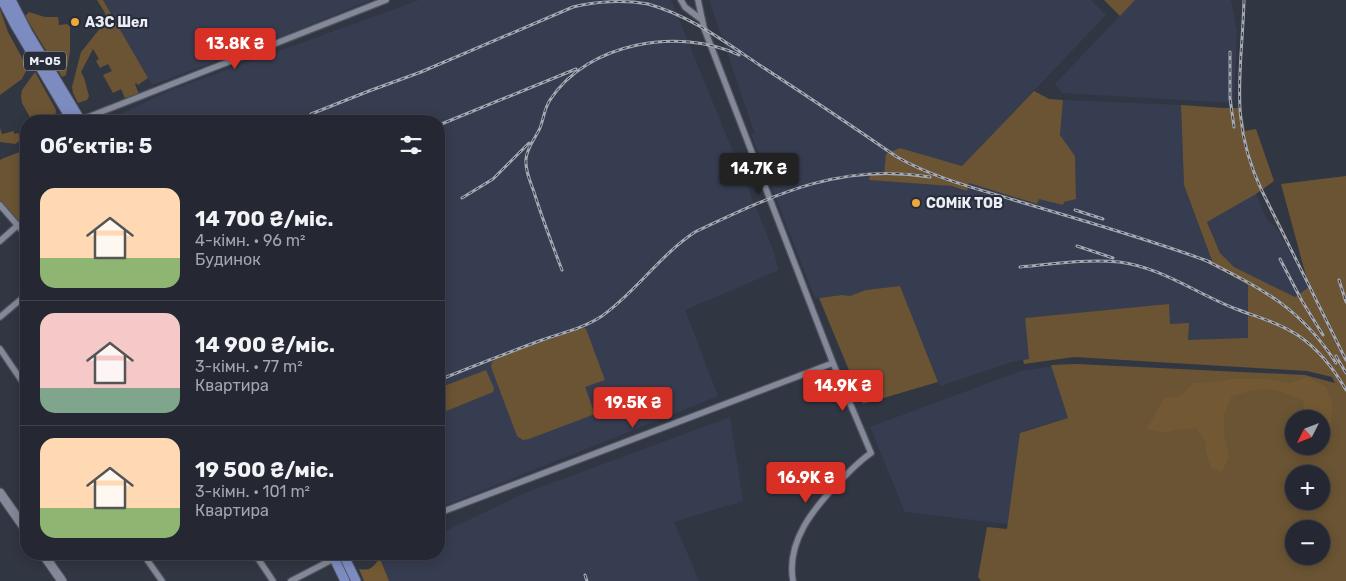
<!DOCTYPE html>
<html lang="uk">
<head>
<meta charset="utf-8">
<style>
	body { margin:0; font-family:Rubik,sans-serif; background:#2d303a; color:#f1f3f6; height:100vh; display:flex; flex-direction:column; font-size:19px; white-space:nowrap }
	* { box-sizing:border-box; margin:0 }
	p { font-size:16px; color:#a3a6ac }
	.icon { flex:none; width:28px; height:28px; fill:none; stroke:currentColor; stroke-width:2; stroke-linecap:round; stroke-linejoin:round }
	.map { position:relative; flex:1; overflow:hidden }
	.details { position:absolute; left:20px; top:115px; width:425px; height:445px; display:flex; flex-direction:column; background:#252832; border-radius:20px; box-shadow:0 2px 12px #0003,0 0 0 1px #42444d }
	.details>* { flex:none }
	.needle { width:32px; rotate:228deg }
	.fabs { position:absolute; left:1285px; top:410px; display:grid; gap:10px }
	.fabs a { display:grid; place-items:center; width:45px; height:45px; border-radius:50%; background:#252832; box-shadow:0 2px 12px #0003,0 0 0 1px #42444d; font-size:25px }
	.price { position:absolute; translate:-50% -42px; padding:0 11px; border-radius:5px; background:#d93025; color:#fff; font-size:16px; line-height:32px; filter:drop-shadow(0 1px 2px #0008) }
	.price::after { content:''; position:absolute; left:50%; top:30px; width:15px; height:11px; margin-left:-8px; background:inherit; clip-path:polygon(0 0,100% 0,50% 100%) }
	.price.active { background:#222; color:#fff }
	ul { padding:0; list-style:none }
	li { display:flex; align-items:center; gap:15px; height:125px; padding:0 20px }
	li+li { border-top:1px solid #42444d }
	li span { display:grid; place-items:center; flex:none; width:140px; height:100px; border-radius:15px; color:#555 }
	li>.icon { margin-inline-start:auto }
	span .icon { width:60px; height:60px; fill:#fffc; stroke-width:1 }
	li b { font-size:21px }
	h2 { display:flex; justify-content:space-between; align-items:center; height:60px; padding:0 20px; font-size:21px }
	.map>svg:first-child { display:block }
	.built { fill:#373d50 }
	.green { fill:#6a5433; fill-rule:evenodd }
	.forest { fill:#735933 }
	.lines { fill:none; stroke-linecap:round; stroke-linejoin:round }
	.street-casing { stroke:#4f535e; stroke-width:8 }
	.secondary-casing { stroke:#4f535e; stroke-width:11 }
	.primary-casing { stroke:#4f535e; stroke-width:11 }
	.street { stroke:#848999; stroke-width:5.5 }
	.secondary { stroke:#848999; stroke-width:9 }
	.primary { stroke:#7d8cc0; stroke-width:9 }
	.rail-casing { stroke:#a4a8b2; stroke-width:3 }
	.rail { stroke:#272c38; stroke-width:1; stroke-dasharray:4; stroke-linecap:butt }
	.poi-dot { fill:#eca93a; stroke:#272c38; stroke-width:2 }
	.labels { text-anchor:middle; stroke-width:4; stroke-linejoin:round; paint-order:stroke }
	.shield { fill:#272c38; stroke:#b0b3bd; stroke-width:1 }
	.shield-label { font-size:12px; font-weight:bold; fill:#eaedf6 }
	.poi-label { font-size:14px; font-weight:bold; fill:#eaedf6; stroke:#272c38; text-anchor:start }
</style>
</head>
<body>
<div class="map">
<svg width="1346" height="581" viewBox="0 0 1346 581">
	<rect width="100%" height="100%" fill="#313643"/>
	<g class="built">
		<polygon points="103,0 371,0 252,48 152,85"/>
		<polygon points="419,0 671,0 772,247 779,270 685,310 718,396 439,508 439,121 108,120 171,90"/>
		<polygon points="709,0 1091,0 1106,15 962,166 900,148 884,175 870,175 953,186 967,191 969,183 1037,204 1038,199 1064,202 1076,199 1075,156 1060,135 1063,100 1181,105 1184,185 1214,266 1248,285 1248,339 1188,341 1170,324 1169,305 1025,318 1029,359 1012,362 940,386 900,286 866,290 850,296 842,295 815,298 751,134 755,134"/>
		<polygon points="1135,0 1231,0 1237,32 1234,103 1062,93 1055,84"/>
		<polygon points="1256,194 1267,220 1276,227 1309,287 1295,297 1234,267 1220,253 1207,221"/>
		<polygon points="1052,366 1069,418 1023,431 1008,524 905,512 870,427 1021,371"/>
		<polygon points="730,417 743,501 674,522 699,581 389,581 381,561 396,554 439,554 439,534 525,493"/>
	</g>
	<g class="green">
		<path d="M97,0H103L148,78L138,85L136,83L135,84L139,94L125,98L121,89L113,93L103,75L112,71L108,64L100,68L96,61L99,59L93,49L81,72C86,80 86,87 89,96L87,100L78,103L73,93L72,87L81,52L106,21L105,13Z"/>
		<polygon points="1104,0 1135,0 1120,16"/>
		<polygon points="0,9 8,32 26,65 26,71 22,79 0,95"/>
		<polygon points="29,12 45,17 58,17 59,25 67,24 70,27 70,51 66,75 62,77 25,16"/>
		<polygon points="35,72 56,110 55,118 52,121 32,121 22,103 21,96 22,90"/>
		<polygon points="1034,91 1049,99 1063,100 1060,135 1075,156 1076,199 1064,202 1063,205 1039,199 1037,204 969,183 967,191 952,186 869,180 870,175 884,175 886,154 900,148 962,166"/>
		<path d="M1181,105L1223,108H1241L1245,131L1256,129L1274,181L1256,194L1207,222L1220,253L1234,267L1295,297L1309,287L1281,184L1346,176V581H981L978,577L987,527L1007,529L1020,433L1068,418L1051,365L1077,364L1305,375L1335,383L1332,377L1307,371L1074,357L1024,364L1023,360L1029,359L1025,318L1169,304L1170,324L1189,323L1188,340L1248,338V285L1214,266L1184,185ZM1294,419H1321V446H1294ZM1294,474H1321V501H1294ZM1294,529H1321V556H1294Z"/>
		<polygon points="26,123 26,137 15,144 0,142 0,128 2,134 14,131 14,134 18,133 19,135 24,133 22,125"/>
		<path d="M26,149V232L0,203V160C9,155 17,154 26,149Z"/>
		<polygon points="900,286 938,382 863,404 819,298 842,295 850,296 866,290"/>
		<polygon points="583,327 586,329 605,380 585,387 595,414 529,439 523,440 517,436 491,367 492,362 497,358"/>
		<polygon points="486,370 494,388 493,392 439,414 439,388"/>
	</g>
	<g class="forest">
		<path d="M1308,377L1326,387L1332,402L1331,438L1321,442V419H1320L1319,416L1304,409L1303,400C1270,387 1266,386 1232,396L1224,414V434L1229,457L1222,472L1211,468L1206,451V442L1196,428L1175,430L1164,433L1147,429L1164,398L1181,396L1193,383L1218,382L1230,379H1267L1290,383Z"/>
		<path d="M378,560L381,561L389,581H364L359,569C369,571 373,568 378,560Z"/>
	</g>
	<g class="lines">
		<defs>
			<g id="street">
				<polyline points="681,0 685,7 702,20"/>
				<path d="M698,0L704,28L833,363L871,453C859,461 850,471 839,482C814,508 786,541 793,581"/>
				<polyline points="78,121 386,0"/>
				<polyline points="0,205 26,235"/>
				<polyline points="0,241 18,225"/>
				<polyline points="0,317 26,295"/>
				<polyline points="0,349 26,387"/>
				<polyline points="439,513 833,363"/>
				<polyline points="143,554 162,581"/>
				<polyline points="255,554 273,581"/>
				<polyline points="291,581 343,554"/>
			</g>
			<g id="secondary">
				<polyline points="0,493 26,530"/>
				<polyline points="43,554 62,581"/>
			</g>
			<g id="primary">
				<polyline points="2,0 15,25 72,121"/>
				<polyline points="11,0 28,33 81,121"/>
				<polyline points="332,554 345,581"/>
				<polyline points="343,554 356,581"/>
			</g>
		</defs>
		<use href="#street" class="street-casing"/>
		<use href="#secondary" class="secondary-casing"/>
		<use href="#primary" class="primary-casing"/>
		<use href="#street" class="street"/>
		<use href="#secondary" class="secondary"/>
		<use href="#primary" class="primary"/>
		<defs>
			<g id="rail">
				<path d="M1244,0C1242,73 1228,120 1262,191L1346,360"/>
				<polyline points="1230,52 1230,98 1234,127"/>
				<path d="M311,114L369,91L421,72L573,7C596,1 625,0 648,4C691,16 725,42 761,66C807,96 852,126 897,157C934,178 974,188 1014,200C1080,220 1146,238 1210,262"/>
				<polyline points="439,125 576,69"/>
				<polyline points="462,198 493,179 529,143"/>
				<polyline points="1075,210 1103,219"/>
				<polyline points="1077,246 1113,258"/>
				<polyline points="1280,259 1302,301 1323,335"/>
				<path d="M1205,260C1262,289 1300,307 1336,363"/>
				<path d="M1020,267C1053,264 1086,259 1119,262C1161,267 1197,294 1236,309C1257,317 1280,323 1299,336C1319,350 1334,369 1346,390"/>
				<path d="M562,270C552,244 542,218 534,192C530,181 525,170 526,159C527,147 535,139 540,128C544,118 544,109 550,100C588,42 679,27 739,55"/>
				<polyline points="1339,280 1346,302"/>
				<polyline points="1336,356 1346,373"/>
				<path d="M439,380C473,366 507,353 542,340C562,333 584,328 602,316C636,292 660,255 695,232C774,195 840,162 930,177"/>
				<polyline points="585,575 587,581"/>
			</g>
		</defs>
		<use href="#rail" class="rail-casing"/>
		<use href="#rail" class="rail"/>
	</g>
	<g class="poi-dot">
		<circle cx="75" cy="22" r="5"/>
		<circle cx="916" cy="203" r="5"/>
	</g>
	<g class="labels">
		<rect class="shield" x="24" y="51.5" width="42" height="19" rx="4"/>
		<g class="shield-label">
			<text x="45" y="65">М-05</text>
		</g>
		<g class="poi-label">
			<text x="85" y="27">АЗС Шел</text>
			<text x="926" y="208">СОМіК ТОВ</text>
		</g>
	</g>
</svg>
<div class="fabs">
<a><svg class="needle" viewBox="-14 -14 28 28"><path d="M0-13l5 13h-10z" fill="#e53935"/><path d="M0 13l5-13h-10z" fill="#a3a6ac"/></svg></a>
<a>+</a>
<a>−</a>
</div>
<b class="price" style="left:235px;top:70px">13.8K ₴</b>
<b class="price active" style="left:759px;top:195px">14.7K ₴</b>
<b class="price" style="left:843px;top:412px">14.9K ₴</b>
<b class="price" style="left:633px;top:429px">19.5K ₴</b>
<b class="price" style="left:806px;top:504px">16.9K ₴</b>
<section class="details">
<h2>Об’єктів: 5<svg class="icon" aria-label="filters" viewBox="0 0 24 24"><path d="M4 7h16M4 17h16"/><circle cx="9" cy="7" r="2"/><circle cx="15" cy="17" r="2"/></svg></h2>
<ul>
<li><span style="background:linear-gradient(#ffd9b3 70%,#8fb573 0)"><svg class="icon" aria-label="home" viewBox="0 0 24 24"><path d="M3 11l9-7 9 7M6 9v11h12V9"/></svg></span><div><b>14 700 ₴/міс.</b><p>4-кімн. · 96 m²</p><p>Будинок</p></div></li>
<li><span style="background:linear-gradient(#f6c9c9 75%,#7fa58c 0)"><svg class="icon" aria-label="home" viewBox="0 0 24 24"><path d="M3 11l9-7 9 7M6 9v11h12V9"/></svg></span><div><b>14 900 ₴/міс.</b><p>3-кімн. · 77 m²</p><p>Квартира</p></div></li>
<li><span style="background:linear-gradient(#ffd9b3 70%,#8fb573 0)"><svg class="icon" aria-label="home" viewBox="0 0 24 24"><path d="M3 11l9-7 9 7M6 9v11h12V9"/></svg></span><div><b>19 500 ₴/міс.</b><p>3-кімн. · 101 m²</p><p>Квартира</p></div></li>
</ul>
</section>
</div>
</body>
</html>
